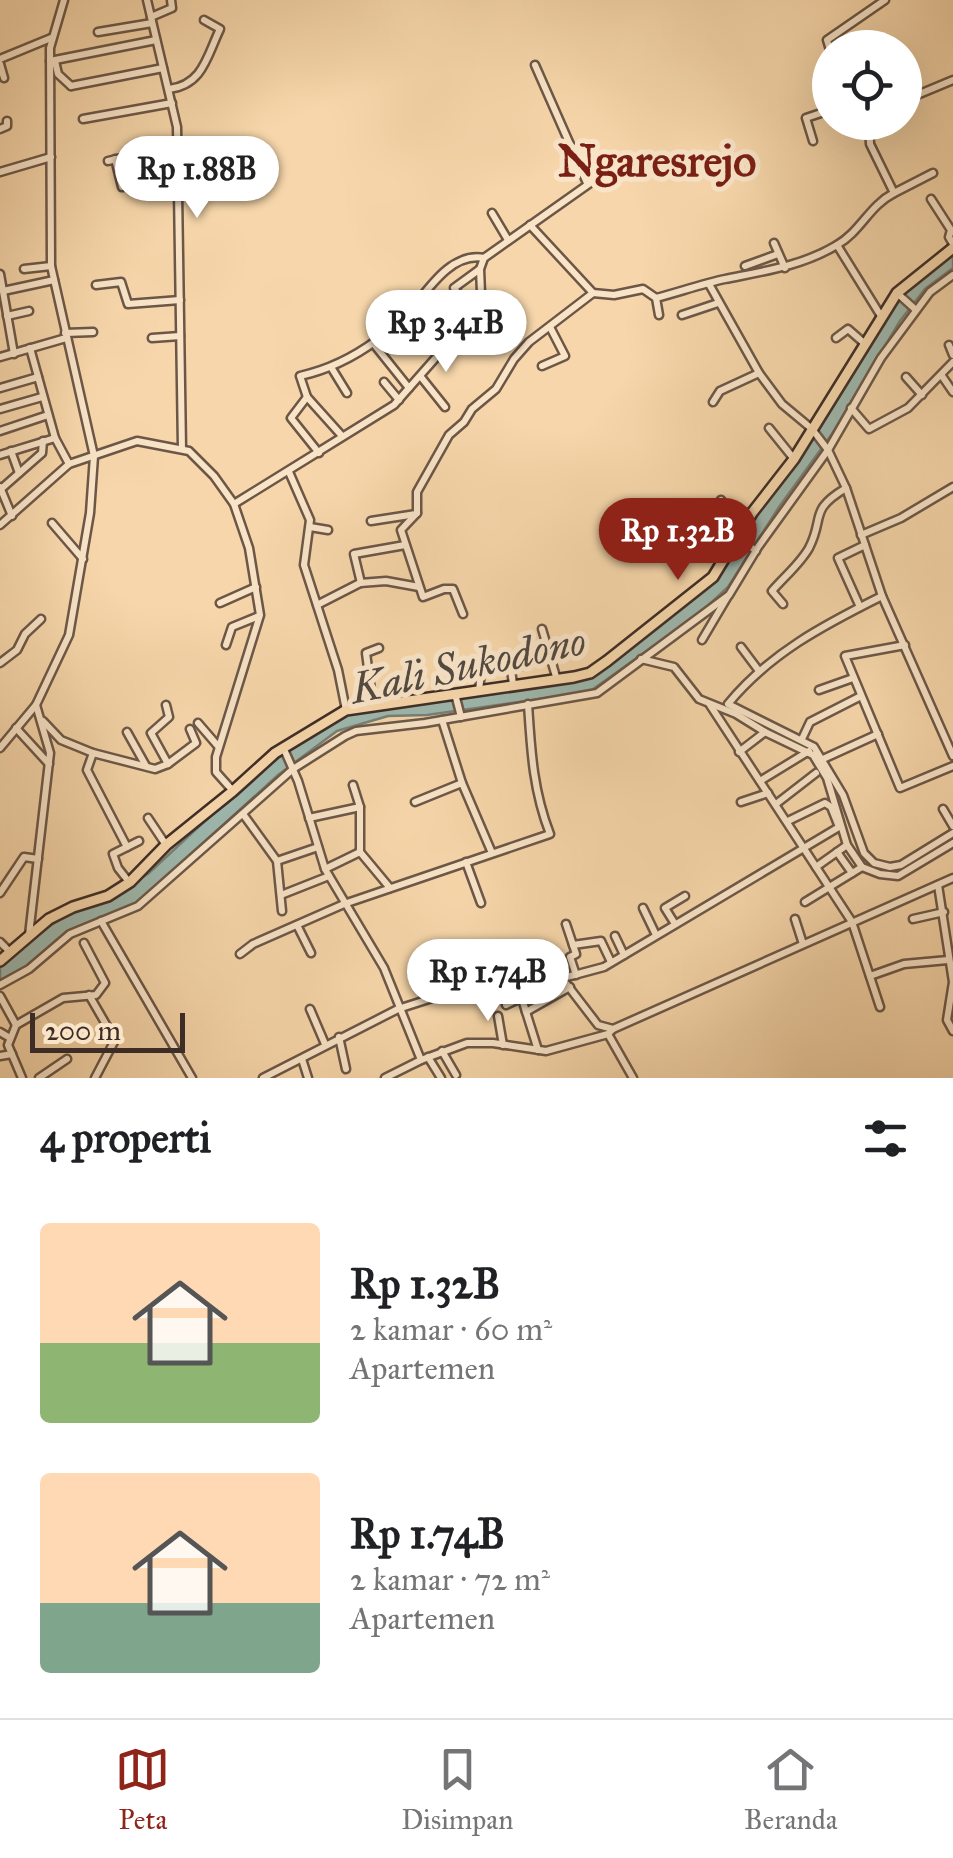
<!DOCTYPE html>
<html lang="id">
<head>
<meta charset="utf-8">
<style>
	body { margin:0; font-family:"IM FELL Great Primer",serif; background:#f2f2f2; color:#202124; height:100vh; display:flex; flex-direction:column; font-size:38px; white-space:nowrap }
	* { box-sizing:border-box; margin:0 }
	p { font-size:32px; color:#757577 }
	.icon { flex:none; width:55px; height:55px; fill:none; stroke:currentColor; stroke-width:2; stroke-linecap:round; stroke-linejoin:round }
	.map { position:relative; height:1078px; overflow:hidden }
	.panel { display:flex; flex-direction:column; background:#fff; flex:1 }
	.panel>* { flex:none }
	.fabs { position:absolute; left:812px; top:30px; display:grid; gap:20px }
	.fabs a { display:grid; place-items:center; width:110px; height:110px; border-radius:50%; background:#fff; box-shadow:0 10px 40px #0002; font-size:50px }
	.scale { position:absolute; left:30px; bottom:25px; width:155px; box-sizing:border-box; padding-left:10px; border:5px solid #3e2d26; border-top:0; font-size:28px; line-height:35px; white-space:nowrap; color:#3e2d26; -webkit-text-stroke:8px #f9e4c8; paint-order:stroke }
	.price { position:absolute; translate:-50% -85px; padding:0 22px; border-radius:35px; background:#fff; color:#222; font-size:32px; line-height:65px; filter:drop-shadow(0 2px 5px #0008) }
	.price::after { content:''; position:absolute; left:50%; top:60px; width:30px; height:22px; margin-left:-15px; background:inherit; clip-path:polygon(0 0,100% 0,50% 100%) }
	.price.selected { background:#8f2418; color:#fff }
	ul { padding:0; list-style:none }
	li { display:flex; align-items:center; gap:30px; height:250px; padding:0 40px }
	li span { display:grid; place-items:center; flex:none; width:280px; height:200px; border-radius:10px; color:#555 }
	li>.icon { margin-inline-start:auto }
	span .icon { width:120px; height:120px; fill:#fffc; stroke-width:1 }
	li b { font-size:42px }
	h2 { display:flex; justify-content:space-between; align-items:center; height:120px; padding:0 40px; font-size:42px }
	.menu { display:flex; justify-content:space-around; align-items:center; height:140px; border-top:2px solid #e0e0e0; background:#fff; font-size:28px; color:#757577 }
	.menu a { display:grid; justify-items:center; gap:5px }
	.menu .selected { color:#8f2418 }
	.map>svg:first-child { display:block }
	.water { fill:#9db8ae; stroke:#778078; stroke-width:2.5 }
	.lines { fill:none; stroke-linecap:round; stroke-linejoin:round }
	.minor-casing { stroke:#6c5747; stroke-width:11 }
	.major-casing { stroke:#3e2d26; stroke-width:14 }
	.minor { stroke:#f9e4c8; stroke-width:6 }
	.major { stroke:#f6d6aa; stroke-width:9 }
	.labels { text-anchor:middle; stroke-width:10; stroke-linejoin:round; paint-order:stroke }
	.water-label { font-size:42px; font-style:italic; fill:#514941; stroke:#f9e4c8 }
	.quarter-label { font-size:45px; font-weight:bold; fill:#7a1f14; stroke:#f9e4c8 }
</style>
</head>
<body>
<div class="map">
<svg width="953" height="1078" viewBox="0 0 953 1078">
	<rect width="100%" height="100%" fill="#f6d6aa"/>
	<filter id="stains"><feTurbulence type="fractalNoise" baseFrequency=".002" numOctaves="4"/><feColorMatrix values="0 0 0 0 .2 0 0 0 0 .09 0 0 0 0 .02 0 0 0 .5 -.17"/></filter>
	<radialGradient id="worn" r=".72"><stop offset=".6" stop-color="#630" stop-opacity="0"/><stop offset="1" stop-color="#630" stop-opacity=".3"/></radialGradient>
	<polygon class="water" points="953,250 953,268 925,289 900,321 832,434 779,507 728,587 700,613 589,692 427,715 388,716 337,731 278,775 132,908 75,928 31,966 0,980 0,963 65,915 113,896 149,873 278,753 337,715 576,679 628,647 730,557 890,305 911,281"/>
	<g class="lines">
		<defs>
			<g id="minor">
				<polyline points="147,0 177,127 182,449"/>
				<polyline points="151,17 172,8 171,0"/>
				<polyline points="98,32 152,23"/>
				<polyline points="830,50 827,40 885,0"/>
				<polyline points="0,59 51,38"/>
				<polyline points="50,61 156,40"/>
				<polyline points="55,61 58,74 71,86"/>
				<polyline points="0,64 4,78"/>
				<polyline points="535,65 587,183"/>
				<polyline points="71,86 163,68"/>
				<path d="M169,89C203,85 207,56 220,29L204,20"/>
				<polyline points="905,100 953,80"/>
				<polyline points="83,119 172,103"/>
				<polyline points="0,129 7,126 7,121"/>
				<polyline points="813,141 806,118 830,110"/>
				<polyline points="169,146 173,181"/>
				<polyline points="145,152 149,184"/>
				<polyline points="115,159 122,187 178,180"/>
				<polyline points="108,161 177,145"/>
				<polyline points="0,172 51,157"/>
				<polyline points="894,193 933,173"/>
				<polyline points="931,199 951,230 949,237 953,244"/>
				<polyline points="492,213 508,240"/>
				<polyline points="530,225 593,293 614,295 643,289 656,298"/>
				<polyline points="774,243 785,268"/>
				<polyline points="837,245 881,316"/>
				<polyline points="745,266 778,254"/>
				<polyline points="24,269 51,266"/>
				<polyline points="0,274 14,354"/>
				<polyline points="709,284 759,373 782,404 812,429 828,450 846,488 882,596 953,756"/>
				<polyline points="96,285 121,282 128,304 180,300"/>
				<polyline points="3,291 54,280"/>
				<polyline points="897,293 916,310"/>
				<polyline points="468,307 454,288 480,269"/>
				<path d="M659,315L656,298C679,292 702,284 725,279C765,271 802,266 837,245C861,231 869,206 894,193L870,144L869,122"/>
				<polyline points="682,315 718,303"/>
				<polyline points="7,316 29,311"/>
				<polyline points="65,333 93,332"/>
				<polyline points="152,338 180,336"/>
				<polyline points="836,338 848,329 864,343"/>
				<polyline points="373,343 409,388"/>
				<polyline points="949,345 953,355"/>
				<polyline points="30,348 55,438 69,464"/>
				<polyline points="0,357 66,338"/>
				<polyline points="542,366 565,356 550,327"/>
				<polyline points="331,367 347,393"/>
				<polyline points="942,376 953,392"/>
				<polyline points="421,377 445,407"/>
				<polyline points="906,377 922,395"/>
				<polyline points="384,382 399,400"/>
				<polyline points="0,388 38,377"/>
				<polyline points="307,397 291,418 319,453"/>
				<polyline points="713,402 720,391 759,373"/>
				<polyline points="851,408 869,429 908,408 953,362"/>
				<polyline points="0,409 42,397"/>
				<polyline points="769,428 794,459"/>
				<polyline points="0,431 48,415"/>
				<path d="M342,436L307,397L300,376C327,370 354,357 377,340C389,331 402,321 412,309C429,288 452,252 484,258"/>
				<polyline points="11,451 19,473"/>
				<polyline points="0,455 55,438"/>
				<polyline points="289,472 310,520 304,565 338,670 346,710"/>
				<polyline points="0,487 12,516"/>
				<polyline points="1,489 42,453 43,441"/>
				<polyline points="721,500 742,528"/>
				<polyline points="234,504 394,405 439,354 460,316 481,293 480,269 484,258 593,181"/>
				<polyline points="417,513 417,492 449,435 464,422 472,409 496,389 514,359 529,342 593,293"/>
				<polyline points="417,513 401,530 423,597 444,589 453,589 463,614"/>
				<polyline points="708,518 730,549"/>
				<polyline points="371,521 416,514"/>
				<polyline points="52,523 83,559"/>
				<polyline points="0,525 69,464 137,441 189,451 214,476 234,504 249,548 260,615 216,757 216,772 233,791"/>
				<polyline points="310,527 328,530"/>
				<polyline points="861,535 901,518 953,487"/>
				<polyline points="738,537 756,551"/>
				<polyline points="361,583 354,554 405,545"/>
				<path d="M882,596C824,625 770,653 728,704L814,747L843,795L864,853L874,863L890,867L901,865L953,833"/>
				<polyline points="220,603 256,587"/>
				<path d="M783,604L772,591C784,577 800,564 809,548C825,517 808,511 846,488"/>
				<polyline points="317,605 360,583 386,581 419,587"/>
				<polyline points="860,607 838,558 865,545"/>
				<polyline points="542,629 557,680"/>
				<polyline points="702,640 728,596"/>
				<polyline points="226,645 232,627 259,616"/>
				<polyline points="905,645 845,656 900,788 953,766"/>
				<polyline points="741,647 759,671"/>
				<polyline points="641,659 674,667 699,699 736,714 765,732 813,755 827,778 847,845 862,867 880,874 898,876 953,843"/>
				<polyline points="0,663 17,650 25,634 41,619"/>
				<polyline points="513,684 511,670 550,655"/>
				<polyline points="819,690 853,678"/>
				<polyline points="479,691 481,672"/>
				<polyline points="455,694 461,717"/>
				<polyline points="166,705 169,717 151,733 168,764"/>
				<polyline points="373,705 366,653 379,648"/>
				<polyline points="710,705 852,922 880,1007"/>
				<polyline points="442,720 462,783"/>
				<polyline points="43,721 61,740 93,753 155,769 168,764 196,743 190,729"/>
				<polyline points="198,723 217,745"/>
				<polyline points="16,728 49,764"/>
				<polyline points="127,732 146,766"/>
				<polyline points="802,739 810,722 861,696"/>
				<polyline points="283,747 298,781 325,869 384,968 421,1060"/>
				<polyline points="0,748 36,705 69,635 90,513 94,456 51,266 50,48 64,0"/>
				<polyline points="739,752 765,732"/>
				<polyline points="93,753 87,770 127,847"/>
				<polyline points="823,759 878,734"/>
				<polyline points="760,781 809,751"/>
				<polyline points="353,785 360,807 360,852 390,888"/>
				<polyline points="415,802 462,783 492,853"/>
				<polyline points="741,802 768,793"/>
				<polyline points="776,804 816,773"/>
				<polyline points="943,809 953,826"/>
				<polyline points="243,814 277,861 282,911"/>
				<polyline points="148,818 166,845"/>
				<polyline points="309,818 360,807"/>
				<polyline points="837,852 852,873"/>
				<polyline points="277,861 318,847"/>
				<polyline points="466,862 481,903"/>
				<polyline points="816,867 847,845"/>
				<polyline points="325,869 360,852"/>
				<polyline points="129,882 118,868 113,854 139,841"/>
				<polyline points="938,885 953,982 947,1020 953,1031"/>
				<polyline points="0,893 24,857 38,859"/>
				<polyline points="281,895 329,876"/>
				<polyline points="805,902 862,867"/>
				<polyline points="643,908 656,935"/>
				<polyline points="795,919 803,944"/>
				<polyline points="913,919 944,912"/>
				<polyline points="101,921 192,1078"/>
				<polyline points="566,924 576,954 570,957 576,975"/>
				<polyline points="675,924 665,908 685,896"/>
				<polyline points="297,925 311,953"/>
				<polyline points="29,935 50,753 36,705"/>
				<polyline points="615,936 624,955"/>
				<polyline points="0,942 11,953"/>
				<polyline points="573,945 601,941 611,962"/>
				<path d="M240,954L253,944L344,904L550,834C533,791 531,750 528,704"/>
				<polyline points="516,968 533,993"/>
				<polyline points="870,976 904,964 948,960"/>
				<polyline points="0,985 29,969 70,934 138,906 293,769 345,736 356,731 425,723 597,693 729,595 758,547 828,450 881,358 930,292 953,275"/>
				<polyline points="89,995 115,1040 95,1078"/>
				<polyline points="0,996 16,1025"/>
				<polyline points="522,999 538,1050"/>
				<polyline points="506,1005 563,978 604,967 839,827 831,807 825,803 788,821"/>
				<polyline points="310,1009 325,1044"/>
				<polyline points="526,1012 570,987"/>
				<polyline points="498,1016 503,1045"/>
				<polyline points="0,1032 10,1038"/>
				<polyline points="608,1034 633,1078"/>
				<polyline points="339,1037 346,1069"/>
				<polyline points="442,1051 456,1075"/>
				<polyline points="0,1056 12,1054"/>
				<polyline points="428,1057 441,1078"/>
				<polyline points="302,1059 308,1078"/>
				<polyline points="22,1078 8,1045 16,1025 63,998 96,995 105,983 84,943"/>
				<polyline points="39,1078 67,1059"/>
				<polyline points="263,1078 398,1009 488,980 545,956 598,1025 613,1029"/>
				<polyline points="385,1078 421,1060 467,1043 493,1043 546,1051 608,1034 613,1029 953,878"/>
			</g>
			<polyline id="major" points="0,961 49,919 73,907 108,896 130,882 166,845 233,791 275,753 346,710 574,677 590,673 607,661 713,577 752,513 794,459 897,293 953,248"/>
		</defs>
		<use href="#minor" class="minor-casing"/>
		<use href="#major" class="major-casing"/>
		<use href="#minor" class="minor"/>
		<use href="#major" class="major"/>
	</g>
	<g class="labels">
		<g class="water-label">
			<text transform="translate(468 664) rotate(-12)" y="15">Kali Sukodono</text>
		</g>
		<g class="quarter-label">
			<text x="657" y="176">Ngaresrejo</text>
		</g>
	</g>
	<rect width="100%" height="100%" filter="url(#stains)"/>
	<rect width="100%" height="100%" fill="url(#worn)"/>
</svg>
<div class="fabs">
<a><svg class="icon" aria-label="locate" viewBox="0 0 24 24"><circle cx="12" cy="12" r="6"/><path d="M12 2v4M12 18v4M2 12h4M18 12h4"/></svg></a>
</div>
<div class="scale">200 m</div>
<b class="price" style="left:197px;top:221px">Rp 1.88B</b>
<b class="price" style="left:446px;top:375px">Rp 3.41B</b>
<b class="price selected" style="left:678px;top:583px">Rp 1.32B</b>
<b class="price" style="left:488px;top:1024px">Rp 1.74B</b>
</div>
<section class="panel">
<h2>4 properti<svg class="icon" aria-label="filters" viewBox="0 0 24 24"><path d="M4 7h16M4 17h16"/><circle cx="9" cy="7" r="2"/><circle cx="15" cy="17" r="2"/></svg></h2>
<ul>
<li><span style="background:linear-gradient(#ffd9b3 60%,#8fb573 0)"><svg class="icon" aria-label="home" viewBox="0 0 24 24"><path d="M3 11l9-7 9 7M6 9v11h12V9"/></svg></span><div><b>Rp 1.32B</b><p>2 kamar · 60 m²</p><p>Apartemen</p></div></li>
<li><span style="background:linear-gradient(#ffd9b3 65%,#7fa58c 0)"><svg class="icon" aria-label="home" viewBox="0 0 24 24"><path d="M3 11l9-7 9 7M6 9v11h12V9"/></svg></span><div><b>Rp 1.74B</b><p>2 kamar · 72 m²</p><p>Apartemen</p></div></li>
</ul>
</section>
<nav class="menu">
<a class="selected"><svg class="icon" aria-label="map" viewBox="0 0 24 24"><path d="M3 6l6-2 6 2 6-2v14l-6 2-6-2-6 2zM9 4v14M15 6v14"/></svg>Peta</a>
<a><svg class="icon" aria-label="saved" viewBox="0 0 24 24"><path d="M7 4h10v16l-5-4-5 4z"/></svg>Disimpan</a>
<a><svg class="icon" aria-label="home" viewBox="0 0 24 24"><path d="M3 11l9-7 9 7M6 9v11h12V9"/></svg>Beranda</a>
</nav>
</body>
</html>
